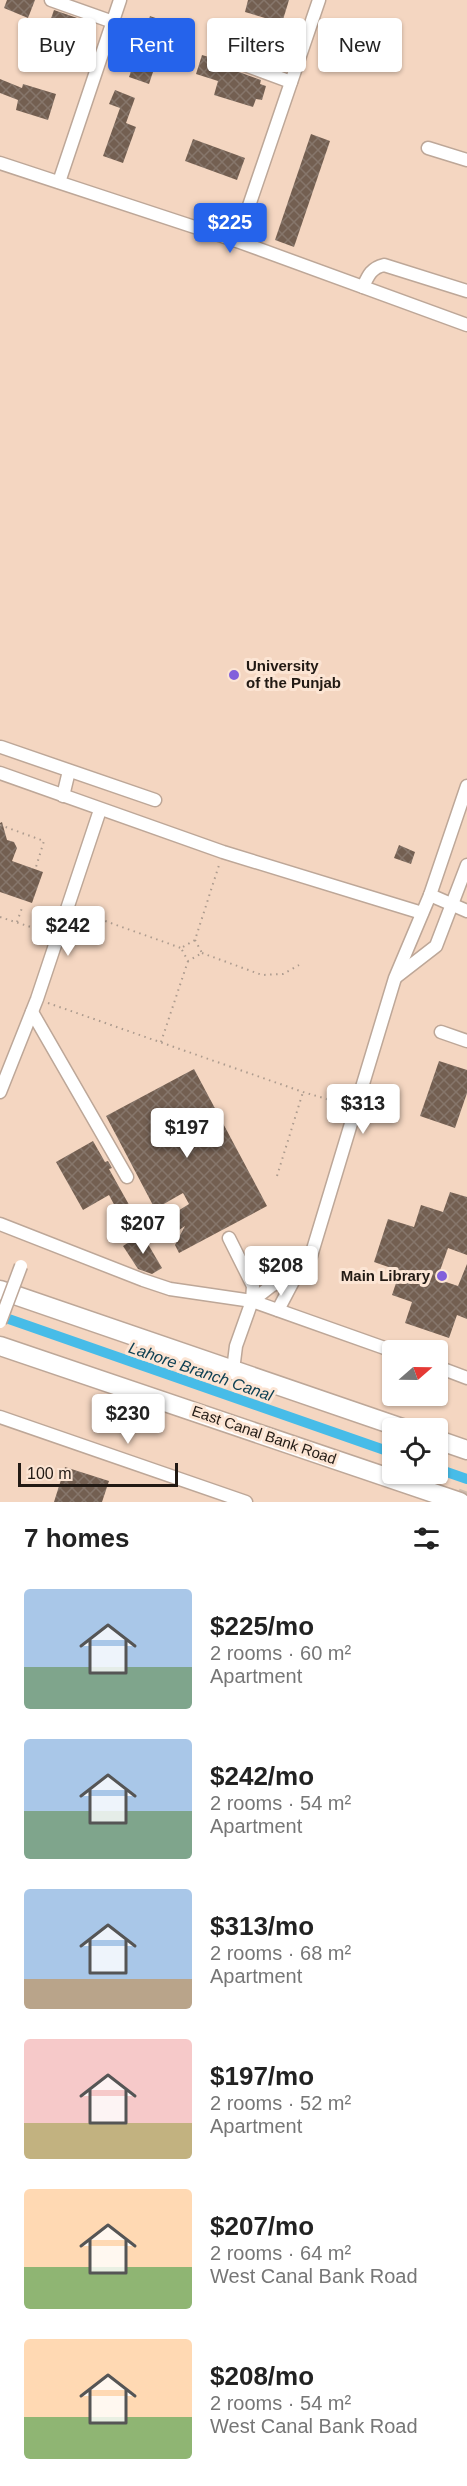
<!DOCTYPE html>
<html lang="en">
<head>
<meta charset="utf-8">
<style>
	body { margin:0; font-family:Arial,sans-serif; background:#f2f2f2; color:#222; height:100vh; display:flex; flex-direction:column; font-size:22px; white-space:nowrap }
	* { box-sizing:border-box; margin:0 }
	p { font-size:20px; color:#767676 }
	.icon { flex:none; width:33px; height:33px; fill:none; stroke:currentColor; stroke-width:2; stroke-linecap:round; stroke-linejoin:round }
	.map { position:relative; height:1502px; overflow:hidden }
	.drawer { display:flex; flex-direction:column; background:#fff; flex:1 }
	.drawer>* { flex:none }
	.hud { position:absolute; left:18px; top:18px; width:432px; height:54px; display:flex; gap:12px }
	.needle { width:39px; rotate:70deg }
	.controls { position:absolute; left:382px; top:1340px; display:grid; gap:12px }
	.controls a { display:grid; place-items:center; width:66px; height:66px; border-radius:6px; background:#fff; box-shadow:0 2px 4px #0004; font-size:30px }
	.scale { position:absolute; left:18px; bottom:15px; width:160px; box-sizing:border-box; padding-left:6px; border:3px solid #221a14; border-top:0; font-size:16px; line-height:21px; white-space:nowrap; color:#221a14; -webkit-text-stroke:4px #fce5d4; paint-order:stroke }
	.price { position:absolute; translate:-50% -51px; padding:0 14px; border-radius:6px; background:#fff; color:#222; font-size:20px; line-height:39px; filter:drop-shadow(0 2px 3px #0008) }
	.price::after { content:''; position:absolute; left:50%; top:36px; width:18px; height:14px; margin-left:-9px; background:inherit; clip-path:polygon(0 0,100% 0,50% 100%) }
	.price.active { background:#2563eb; color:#fff }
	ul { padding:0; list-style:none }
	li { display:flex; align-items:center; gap:18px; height:150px; padding:0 24px }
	li span { display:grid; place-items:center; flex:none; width:168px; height:120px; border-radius:6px; color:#555 }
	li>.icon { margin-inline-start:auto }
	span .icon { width:72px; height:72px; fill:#fffc; stroke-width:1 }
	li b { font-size:26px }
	h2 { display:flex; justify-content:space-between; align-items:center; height:72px; padding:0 24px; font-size:26px }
	.pill { padding:0 21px; border-radius:6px; background:#fff; box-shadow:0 2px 4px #0004; font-size:21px; line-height:54px }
	.pill.active { background:#2563eb; color:#fff }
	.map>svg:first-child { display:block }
	.built { fill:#f4d6c1; fill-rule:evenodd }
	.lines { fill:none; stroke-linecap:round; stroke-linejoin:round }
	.canal { stroke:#47bce8; stroke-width:10 }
	.building { fill:url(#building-cross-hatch) }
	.minor-tunnel { stroke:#d0bcae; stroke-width:12; stroke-dasharray:12 6; stroke-linecap:butt }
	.minor-casing { stroke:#bda798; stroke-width:15 }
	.highway-casing { stroke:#bda798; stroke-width:21 }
	.path { stroke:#ac9b8e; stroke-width:2; stroke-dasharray:1.5 4.5; stroke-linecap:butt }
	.minor { stroke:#fff; stroke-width:12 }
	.highway { stroke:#fff; stroke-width:18 }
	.minor-bridge-casing { stroke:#bda798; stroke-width:15; stroke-linecap:butt }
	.minor-bridge { stroke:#fff; stroke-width:12 }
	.poi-dot { fill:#8260db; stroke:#fce5d4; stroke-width:2 }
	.labels { text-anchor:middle; stroke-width:6; stroke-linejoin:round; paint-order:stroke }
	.poi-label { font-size:15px; font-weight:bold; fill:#221a14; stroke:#fce5d4; text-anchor:start }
	.street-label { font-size:15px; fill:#221a14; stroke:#fce5d4 }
	.water-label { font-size:16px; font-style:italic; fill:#0f4154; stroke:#fce5d4 }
</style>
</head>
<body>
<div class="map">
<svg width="467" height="1502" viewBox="0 0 467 1502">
	<defs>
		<pattern id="building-cross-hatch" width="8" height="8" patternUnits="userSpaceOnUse" patternTransform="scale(1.5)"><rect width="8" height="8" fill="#735f51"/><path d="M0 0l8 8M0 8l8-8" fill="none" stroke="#86766b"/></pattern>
	</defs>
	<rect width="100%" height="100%" fill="#fce5d4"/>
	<path class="built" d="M0,0H467V1502H0ZM393,1350H438V1395H393ZM393,1428H438V1473H393Z"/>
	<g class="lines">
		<g class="canal">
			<polyline points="0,1316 393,1453"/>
			<polyline points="438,1469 467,1479"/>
		</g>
	</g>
	<g class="building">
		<polygon points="7,0 35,0 28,18 4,8"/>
		<polygon points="248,0 289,0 282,23 245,12"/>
		<polygon points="54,10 83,20 77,40 47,30"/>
		<polygon points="150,16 189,30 185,43 165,36 149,84 129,77"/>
		<polygon points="202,55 212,58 211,62 261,80 260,84 266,86 262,100 256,99 253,107 214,95 218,81 196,74"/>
		<polygon points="0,79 22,88 23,84 56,94 48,120 16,110 18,100 0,93"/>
		<polygon points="115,90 135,98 126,123 136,127 123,163 103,156 120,108 109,104"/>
		<polygon points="311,134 330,141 294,247 275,240"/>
		<polygon points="193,139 245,158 237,180 185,161"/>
		<polygon points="2,822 7,840 14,842 17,848 12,861 43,872 32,903 0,892 0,823"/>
		<polygon points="399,845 415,852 411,864 394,858"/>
		<polygon points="439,1061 467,1070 467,1093 455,1128 420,1116"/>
		<polygon points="194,1069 267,1206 179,1253 175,1245 185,1226 170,1236 162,1221 189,1204 183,1193 155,1209 106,1116"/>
		<polygon points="93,1141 105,1162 108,1161 112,1168 109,1169 137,1219 125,1225 109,1195 83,1210 56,1162"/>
		<polygon points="450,1192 467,1197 467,1255 448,1248 437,1279 458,1286 467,1264 467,1319 457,1315 449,1338 405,1323 412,1302 392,1295 400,1271 374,1262 388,1219 414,1227 421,1205 443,1212"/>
		<polygon points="142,1234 162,1268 152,1274 138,1269 123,1246"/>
		<polygon points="65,1467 109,1481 102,1502 54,1502"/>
	</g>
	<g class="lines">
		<polyline class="minor-tunnel" points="461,1502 467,1486"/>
		<defs>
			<g id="minor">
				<polyline points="51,0 113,22"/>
				<polyline points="223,57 291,82"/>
				<polyline points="428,148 467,160"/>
				<polyline points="0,163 237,241 467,325"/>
				<polyline points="59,182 120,0"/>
				<polyline points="237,241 319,0"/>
				<path d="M363,287C368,276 371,268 384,265L467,291"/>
				<polyline points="1,747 155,800"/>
				<polyline points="0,773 223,852 422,913"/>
				<polyline points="63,796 69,771"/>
				<polyline points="430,895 467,911"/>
				<polyline points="396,977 436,946 467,865"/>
				<polyline points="32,1012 127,1177"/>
				<polyline points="441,1032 467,1041"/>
				<polyline points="0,1092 37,999 100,810"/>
				<polyline points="0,1224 143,1280 170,1289 252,1301 393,1351"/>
				<polyline points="229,1238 253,1286 252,1301 236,1346 233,1370"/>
				<polyline points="252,1301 271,1286 298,1272"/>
				<polyline points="278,1310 298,1272 311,1256 395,978 430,895 467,786"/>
				<polyline points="438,1367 467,1378"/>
				<polyline points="0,1417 246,1502"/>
			</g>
			<g id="highway">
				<polyline points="0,1290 402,1428"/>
				<polyline points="0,1346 460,1502"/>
				<polyline points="438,1440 467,1450"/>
			</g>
		</defs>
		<use href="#minor" class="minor-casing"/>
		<use href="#highway" class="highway-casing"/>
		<g class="path">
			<polyline points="0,825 44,841 36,867"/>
			<polyline points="77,911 181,948"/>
			<polyline points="0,917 49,933"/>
			<polyline points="17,922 23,905"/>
			<polyline points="195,940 202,953 188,961 181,948 195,940 220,862"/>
			<polyline points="202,953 262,975 283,974 299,965"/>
			<polyline points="48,1003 303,1092 347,1105"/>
			<polyline points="161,1042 188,961"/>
			<polyline points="277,1176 303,1092"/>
		</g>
		<use href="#minor" class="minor"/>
		<use href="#highway" class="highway"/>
		<defs>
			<polyline id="minor-bridge" points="0,1322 21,1266"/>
		</defs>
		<use href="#minor-bridge" class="minor-bridge-casing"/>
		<use href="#minor-bridge" class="minor-bridge"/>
	</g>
	<g class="poi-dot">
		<circle cx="234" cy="675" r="6"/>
		<circle cx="442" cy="1276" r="6"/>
	</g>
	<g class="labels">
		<g class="poi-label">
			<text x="246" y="671">University<tspan x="246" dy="17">of the Punjab</tspan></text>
			<text x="430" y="1281" text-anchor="end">Main Library</text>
		</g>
		<g class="street-label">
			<text transform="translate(264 1435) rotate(19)" y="5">East Canal Bank Road</text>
		</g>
		<g class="water-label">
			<text transform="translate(201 1371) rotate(19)" y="6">Lahore Branch Canal</text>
		</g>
	</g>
</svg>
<div class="controls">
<a><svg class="needle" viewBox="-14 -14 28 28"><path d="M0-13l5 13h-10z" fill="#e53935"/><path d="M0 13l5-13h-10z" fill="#767676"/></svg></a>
<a><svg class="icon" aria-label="locate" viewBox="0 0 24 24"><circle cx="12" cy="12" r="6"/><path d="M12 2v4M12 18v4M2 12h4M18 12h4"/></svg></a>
</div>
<div class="scale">100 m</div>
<b class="price active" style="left:230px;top:254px">$225</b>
<b class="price" style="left:68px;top:957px">$242</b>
<b class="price" style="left:363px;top:1135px">$313</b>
<b class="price" style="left:187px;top:1159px">$197</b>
<b class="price" style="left:143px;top:1255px">$207</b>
<b class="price" style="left:281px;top:1297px">$208</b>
<b class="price" style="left:128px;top:1445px">$230</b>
<div class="hud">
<a class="pill">Buy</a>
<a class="pill active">Rent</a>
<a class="pill">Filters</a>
<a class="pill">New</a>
</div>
</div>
<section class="drawer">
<h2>7 homes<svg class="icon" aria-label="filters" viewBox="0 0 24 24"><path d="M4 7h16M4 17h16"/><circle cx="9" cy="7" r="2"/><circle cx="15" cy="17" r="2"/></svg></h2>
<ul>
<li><span style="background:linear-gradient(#a9c7e8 65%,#7fa58c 0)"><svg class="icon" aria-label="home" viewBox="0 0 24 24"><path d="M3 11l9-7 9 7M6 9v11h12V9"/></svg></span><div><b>$225/mo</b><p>2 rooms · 60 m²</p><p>Apartment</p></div></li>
<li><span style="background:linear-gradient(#a9c7e8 60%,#7fa58c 0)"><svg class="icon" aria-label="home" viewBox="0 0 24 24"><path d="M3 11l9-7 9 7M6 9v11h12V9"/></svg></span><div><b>$242/mo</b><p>2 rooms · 54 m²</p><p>Apartment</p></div></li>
<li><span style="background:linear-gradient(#a9c7e8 75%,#b9a48a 0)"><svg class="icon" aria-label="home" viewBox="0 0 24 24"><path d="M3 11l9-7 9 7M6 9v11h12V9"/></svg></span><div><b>$313/mo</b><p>2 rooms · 68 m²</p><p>Apartment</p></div></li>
<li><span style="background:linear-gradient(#f6c9c9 70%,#c2b280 0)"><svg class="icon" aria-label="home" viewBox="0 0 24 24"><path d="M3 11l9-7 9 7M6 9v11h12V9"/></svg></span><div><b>$197/mo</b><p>2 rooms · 52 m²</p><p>Apartment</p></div></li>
<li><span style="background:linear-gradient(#ffd9b3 65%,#8fb573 0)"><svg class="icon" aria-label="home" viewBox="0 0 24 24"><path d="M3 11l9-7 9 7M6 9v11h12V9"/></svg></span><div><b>$207/mo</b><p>2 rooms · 64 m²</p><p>West Canal Bank Road</p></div></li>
<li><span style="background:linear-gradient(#ffd9b3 65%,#8fb573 0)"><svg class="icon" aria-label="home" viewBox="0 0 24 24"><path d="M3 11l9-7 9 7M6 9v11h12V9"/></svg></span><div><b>$208/mo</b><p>2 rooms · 54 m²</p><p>West Canal Bank Road</p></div></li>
</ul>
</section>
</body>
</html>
